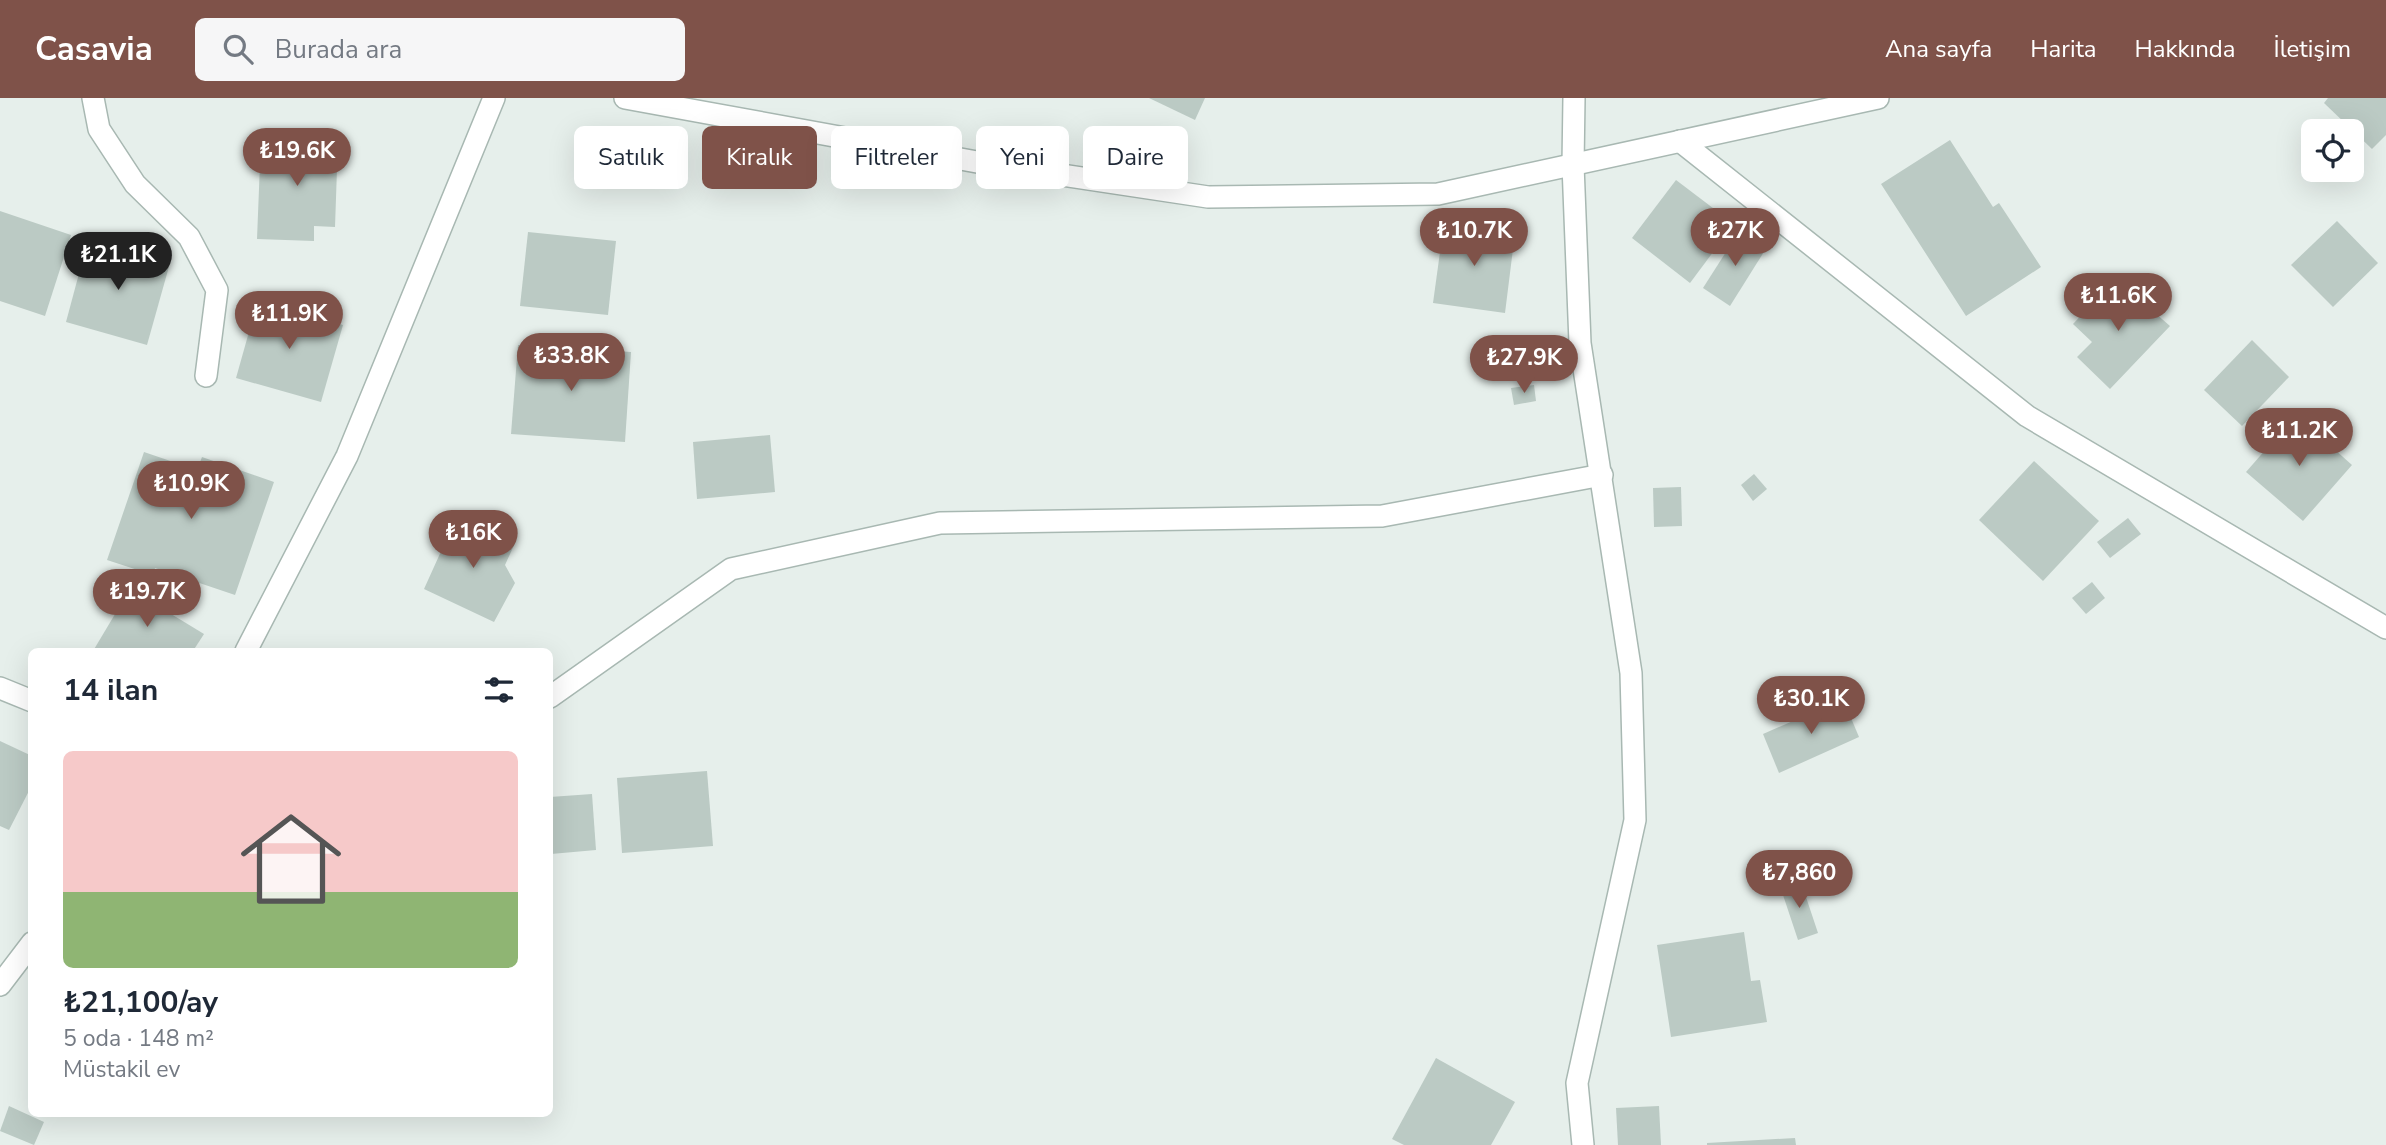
<!DOCTYPE html>
<html lang="tr">
<head>
<meta charset="utf-8">
<style>
	body { margin:0; font-family:"Nunito Sans",sans-serif; background:#f6f6f7; color:#1f2937; height:100vh; display:flex; flex-direction:column; font-size:26px; white-space:nowrap }
	* { box-sizing:border-box; margin:0 }
	p { font-size:23px; color:#747a83 }
	.icon { flex:none; width:38px; height:38px; fill:none; stroke:currentColor; stroke-width:2; stroke-linecap:round; stroke-linejoin:round }
	.map { position:relative; flex:1; overflow:hidden }
	.details { position:absolute; left:28px; top:550px; width:525px; height:469px; display:flex; flex-direction:column; background:#fff; border-radius:10px; box-shadow:0 7px 28px #0002 }
	.details>* { flex:none }
	.guide { position:absolute; left:574px; top:28px; width:665px; height:63px; display:flex; gap:14px }
	.tools { position:absolute; left:2301px; top:21px; display:grid; gap:14px }
	.tools a { display:grid; place-items:center; width:63px; height:63px; border-radius:10px; background:#fff; box-shadow:0 7px 28px #0002; font-size:35px }
	.price { position:absolute; translate:-50% -60px; padding:0 16px; border-radius:24px; background:#7f5249; color:#fff; font-size:23px; line-height:46px; filter:drop-shadow(0 2px 4px #0008) }
	.price::after { content:''; position:absolute; left:50%; top:42px; width:21px; height:16px; margin-left:-10px; background:inherit; clip-path:polygon(0 0,100% 0,50% 100%) }
	.price.active { background:#222; color:#fff }
	ul { padding:0; list-style:none }
	li { display:grid; align-content:center; gap:14px; height:371px; padding:0 35px }
	li span { display:grid; place-items:center; height:217px; border-radius:10px; color:#555 }
	li>.icon { margin-inline-start:auto }
	span .icon { width:126px; height:126px; fill:#fffc; stroke-width:1 }
	li b { font-size:30px }
	h2 { display:flex; justify-content:space-between; align-items:center; height:84px; padding:0 35px; font-size:30px }
	.pill { padding:0 24px; border-radius:10px; background:#fff; box-shadow:0 7px 28px #0002; font-size:24px; line-height:63px }
	.pill.active { background:#7f5249; color:#fff }
	header { display:flex; align-items:center; gap:42px; box-sizing:border-box; height:98px; padding:0 35px; background:#7f5249; color:#fff }
	header strong { font-size:33px }
	nav { display:flex; gap:38px; margin-inline-start:auto; font-size:24px }
	.search { width:490px; height:63px; background:#f6f6f7; display:flex; align-items:center; gap:18px; box-sizing:border-box; padding:0 24px; border-radius:10px; color:#747a83; font-size:26px }
	.map>svg:first-child { display:block }
	.building { fill:#bbcac4 }
	.lines { fill:none; stroke-linecap:round; stroke-linejoin:round }
	.minor-casing { stroke:#a8b8b2; stroke-width:24 }
	.minor { stroke:#fff; stroke-width:21 }
</style>
</head>
<body>
<header>
<strong>Casavia</strong>
<div class="search"><svg class="icon" aria-label="search" viewBox="0 0 24 24"><circle cx="10" cy="10" r="6"/><path d="M15 15l6 6"/></svg>Burada ara</div>
<nav><a>Ana sayfa</a><a>Harita</a><a>Hakkında</a><a>İletişim</a></nav>
</header>
<div class="map">
<svg width="2386" height="1047" viewBox="0 0 2386 1047">
	<rect width="100%" height="100%" fill="#e6efeb"/>
	<g class="building">
		<polygon points="1149,0 1205,0 1195,22"/>
		<polygon points="2328,0 2386,0 2386,37 2372,51 2324,5"/>
		<polygon points="261,40 338,42 335,129 314,128 314,143 257,141"/>
		<polygon points="1950,42 1993,109 1999,105 2041,169 1966,218 1881,86"/>
		<polygon points="1676,82 1734,126 1690,185 1632,140"/>
		<polygon points="0,113 71,137 45,218 0,203"/>
		<polygon points="2337,123 2378,165 2333,209 2291,167"/>
		<polygon points="1444,125 1515,135 1505,215 1433,205"/>
		<polygon points="1740,132 1767,149 1730,208 1703,190"/>
		<polygon points="528,134 616,143 608,217 520,208"/>
		<polygon points="88,142 170,165 147,247 66,224"/>
		<polygon points="2116,181 2170,228 2110,291 2077,259 2092,244 2073,226"/>
		<polygon points="258,202 343,227 321,304 236,280"/>
		<polygon points="2252,242 2289,279 2242,328 2204,292"/>
		<polygon points="518,247 631,254 625,344 511,336"/>
		<polygon points="1534,287 1536,303 1514,307 1511,290"/>
		<polygon points="2296,317 2352,367 2303,423 2246,374"/>
		<polygon points="770,337 775,394 697,401 693,344"/>
		<polygon points="144,354 197,372 202,359 274,384 235,497 155,470 153,477 107,462"/>
		<polygon points="2034,363 2099,423 2043,483 1979,422"/>
		<polygon points="1754,376 1767,391 1753,403 1741,387"/>
		<polygon points="1681,389 1682,428 1654,429 1653,390"/>
		<polygon points="457,418 515,445 505,467 515,485 494,524 424,491"/>
		<polygon points="2128,420 2141,436 2110,460 2097,444"/>
		<polygon points="2092,484 2105,500 2086,516 2072,500"/>
		<polygon points="130,491 204,536 193,553 93,553"/>
		<polygon points="1843,601 1859,639 1779,675 1763,636"/>
		<polygon points="0,643 32,658 32,687 9,732 0,728"/>
		<polygon points="707,673 713,748 622,755 617,680"/>
		<polygon points="592,696 596,752 551,756 550,699"/>
		<polygon points="1800,781 1818,835 1798,842 1780,788"/>
		<polygon points="1744,834 1751,883 1760,882 1767,924 1671,939 1657,847"/>
		<polygon points="1436,960 1515,1004 1491,1047 1404,1047 1392,1041"/>
		<polygon points="9,1008 44,1024 34,1047 0,1033"/>
		<polygon points="1659,1008 1661,1047 1618,1047 1616,1010"/>
		<polygon points="1795,1040 1796,1047 1707,1047 1707,1045"/>
	</g>
	<g class="lines">
		<defs>
			<g id="minor">
				<polyline points="93,0 99,31 135,86 189,139 217,192 206,278"/>
				<polyline points="625,0 988,66 1208,99 1438,96 1878,0"/>
				<polyline points="1574,0 1573,67 1580,245 1631,575 1635,722 1577,985 1583,1047"/>
				<polyline points="1680,43 2027,318 2386,530"/>
				<polyline points="246,553 347,358 494,0"/>
				<polyline points="0,590 32,603"/>
				<polyline points="550,599 731,471 940,425 1382,418 1602,377"/>
				<polyline points="0,887 32,845"/>
			</g>
		</defs>
		<use href="#minor" class="minor-casing"/>
		<use href="#minor" class="minor"/>
	</g>
</svg>
<div class="tools">
<a><svg class="icon" aria-label="locate" viewBox="0 0 24 24"><circle cx="12" cy="12" r="6"/><path d="M12 2v4M12 18v4M2 12h4M18 12h4"/></svg></a>
</div>
<b class="price" style="left:297px;top:90px">₺19.6K</b>
<b class="price" style="left:1474px;top:170px">₺10.7K</b>
<b class="price" style="left:1735px;top:170px">₺27K</b>
<b class="price active" style="left:118px;top:194px">₺21.1K</b>
<b class="price" style="left:2118px;top:235px">₺11.6K</b>
<b class="price" style="left:289px;top:253px">₺11.9K</b>
<b class="price" style="left:571px;top:295px">₺33.8K</b>
<b class="price" style="left:1524px;top:297px">₺27.9K</b>
<b class="price" style="left:2299px;top:370px">₺11.2K</b>
<b class="price" style="left:191px;top:423px">₺10.9K</b>
<b class="price" style="left:473px;top:472px">₺16K</b>
<b class="price" style="left:147px;top:531px">₺19.7K</b>
<b class="price" style="left:1811px;top:638px">₺30.1K</b>
<b class="price" style="left:1799px;top:812px">₺7,860</b>
<div class="guide">
<a class="pill">Satılık</a>
<a class="pill active">Kiralık</a>
<a class="pill">Filtreler</a>
<a class="pill">Yeni</a>
<a class="pill">Daire</a>
</div>
<section class="details">
<h2>14 ilan<svg class="icon" aria-label="filters" viewBox="0 0 24 24"><path d="M4 7h16M4 17h16"/><circle cx="9" cy="7" r="2"/><circle cx="15" cy="17" r="2"/></svg></h2>
<ul>
<li><span style="background:linear-gradient(#f6c9c9 65%,#8fb573 0)"><svg class="icon" aria-label="home" viewBox="0 0 24 24"><path d="M3 11l9-7 9 7M6 9v11h12V9"/></svg></span><div><b>₺21,100/ay</b><p>5 oda · 148 m²</p><p>Müstakil ev</p></div></li>
</ul>
</section>
</div>
</body>
</html>
